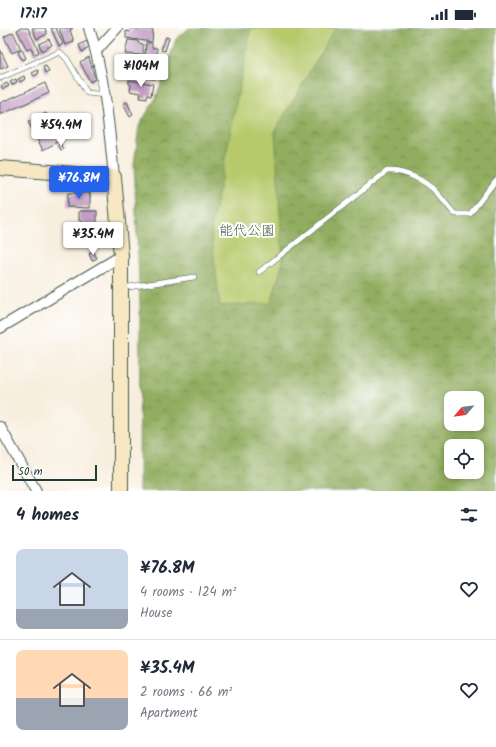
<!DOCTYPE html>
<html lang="en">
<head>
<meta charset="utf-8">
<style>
	body { margin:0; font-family:Kalam,"Klee One",sans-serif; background:#f6f6f7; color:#1f2937; height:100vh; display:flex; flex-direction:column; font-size:15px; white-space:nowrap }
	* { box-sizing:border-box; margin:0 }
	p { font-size:13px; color:#747a83 }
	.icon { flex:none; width:22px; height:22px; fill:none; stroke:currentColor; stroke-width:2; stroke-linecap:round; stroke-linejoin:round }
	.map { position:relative; height:463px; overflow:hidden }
	.sheet { display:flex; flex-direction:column; background:#fff; flex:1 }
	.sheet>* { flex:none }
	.needle { width:26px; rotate:242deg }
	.fabs { position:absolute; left:444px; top:363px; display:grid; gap:8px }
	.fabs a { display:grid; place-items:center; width:40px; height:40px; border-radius:8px; background:#fff; box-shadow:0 2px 6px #0003; font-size:20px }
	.scale { position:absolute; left:12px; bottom:10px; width:85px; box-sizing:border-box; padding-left:4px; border:2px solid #1f3d34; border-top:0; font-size:11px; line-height:14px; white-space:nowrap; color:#1f3d34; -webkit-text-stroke:3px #fff; paint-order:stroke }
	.price { position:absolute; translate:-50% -34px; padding:0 9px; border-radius:4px; background:#fff; color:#222; font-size:13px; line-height:26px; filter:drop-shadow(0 1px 2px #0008) }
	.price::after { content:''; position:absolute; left:50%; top:24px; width:12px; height:9px; margin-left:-6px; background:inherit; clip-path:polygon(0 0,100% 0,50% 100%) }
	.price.selected { background:#2563eb; color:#fff }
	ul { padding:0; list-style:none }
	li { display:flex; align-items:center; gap:12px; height:100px; padding:0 16px }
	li+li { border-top:1px solid #e0e1e3 }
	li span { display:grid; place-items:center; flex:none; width:112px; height:80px; border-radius:8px; color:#555 }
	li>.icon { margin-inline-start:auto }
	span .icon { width:48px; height:48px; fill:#fffc; stroke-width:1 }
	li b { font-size:17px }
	h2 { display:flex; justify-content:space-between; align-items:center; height:48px; padding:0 16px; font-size:17px }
	.status { display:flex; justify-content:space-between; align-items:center; height:28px; padding:0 20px; background:#fff; direction:ltr }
	.status svg { height:11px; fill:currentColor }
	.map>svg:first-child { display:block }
	.forest { fill:url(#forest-crowns); stroke:#58754a; fill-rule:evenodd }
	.park { fill:#b8c96c; stroke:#6c8350 }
	.building { fill:#c39dc3 }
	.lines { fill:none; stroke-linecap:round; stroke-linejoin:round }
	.lane-casing { stroke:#40584e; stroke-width:6 }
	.street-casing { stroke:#40584e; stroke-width:12 }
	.secondary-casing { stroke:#40584e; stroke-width:16 }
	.lane { stroke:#fff; stroke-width:5 }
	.street { stroke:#fff; stroke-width:10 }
	.secondary { stroke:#f7e8c3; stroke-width:14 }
	.labels { text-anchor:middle; stroke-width:4; stroke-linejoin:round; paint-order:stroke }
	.park-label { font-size:14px; fill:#456042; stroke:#fff }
</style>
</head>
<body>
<div class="status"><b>17:17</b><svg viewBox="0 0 49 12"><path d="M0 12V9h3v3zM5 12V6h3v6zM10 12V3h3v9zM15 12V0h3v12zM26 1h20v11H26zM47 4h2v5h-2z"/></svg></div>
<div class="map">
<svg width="496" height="463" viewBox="0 0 496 463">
	<defs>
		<pattern id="forest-crowns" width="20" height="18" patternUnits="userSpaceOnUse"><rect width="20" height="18" fill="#92ad60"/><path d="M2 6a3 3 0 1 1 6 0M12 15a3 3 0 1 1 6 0" fill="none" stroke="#778e50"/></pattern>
	</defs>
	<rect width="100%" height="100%" fill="#fff"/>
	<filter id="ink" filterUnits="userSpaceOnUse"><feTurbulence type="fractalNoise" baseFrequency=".025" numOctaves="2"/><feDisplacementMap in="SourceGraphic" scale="8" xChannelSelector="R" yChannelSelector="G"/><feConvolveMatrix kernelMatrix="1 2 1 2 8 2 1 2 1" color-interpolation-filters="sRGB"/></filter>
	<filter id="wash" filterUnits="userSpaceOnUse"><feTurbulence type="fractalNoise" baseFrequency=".012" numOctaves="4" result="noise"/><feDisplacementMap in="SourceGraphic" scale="16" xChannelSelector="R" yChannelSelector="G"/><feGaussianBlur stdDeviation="0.9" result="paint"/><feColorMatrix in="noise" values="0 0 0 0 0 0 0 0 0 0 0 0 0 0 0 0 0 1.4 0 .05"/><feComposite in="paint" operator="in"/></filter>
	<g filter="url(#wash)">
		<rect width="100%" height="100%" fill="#f8eede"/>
		<path class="forest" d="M189,0H496V463H139L140,276L134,137L139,98L156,70L176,11ZM451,370H477V396H451ZM451,418H477V444H451Z"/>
		<polygon class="park" points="251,0 338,0 333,4 275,103 283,234 271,275 220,278 211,202"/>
		<g id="blocks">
			<g class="building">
				<polygon points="21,0 28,0 39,24 34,27 31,20 27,22 17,2"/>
				<polygon points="32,0 45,0 47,6 37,11"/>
				<polygon points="51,0 56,0 63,16 59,18"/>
				<polygon points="59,0 73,0 70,2 74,14 65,17"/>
				<polygon points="131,0 153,2 152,14 126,10 126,3 130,4"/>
				<polygon points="13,4 21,21 12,25 4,9"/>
				<polygon points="166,9 169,10 165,23 161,22"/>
				<polygon points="49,11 52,17 42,23 39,16"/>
				<polygon points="128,12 138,13 138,15 143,16 143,27 125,26"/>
				<polygon points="87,13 89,20 82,24 79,17"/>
				<polygon points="146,15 152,15 152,20 157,20 157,28 145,27"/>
				<polygon points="0,21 8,38 1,41 0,40"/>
				<polygon points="22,22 26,30 22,32 18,24"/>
				<polygon points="89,29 95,51 90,54 80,34"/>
				<polygon points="126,29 157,31 157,37 125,35"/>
				<polygon points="46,38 49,44 46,45 43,39"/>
				<polygon points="122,38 158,40 155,51 125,48"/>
				<polygon points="38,42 39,45 34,48 32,45"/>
				<polygon points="24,48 25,51 20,54 18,51"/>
				<polygon points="16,51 17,54 12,57 10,54"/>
				<polygon points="129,52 153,56 151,68 147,67 147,71 140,70 141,65 130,63 131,57 129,56"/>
				<polygon points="7,55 9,58 3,61 1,58"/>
				<polygon points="45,55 49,65 0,87 0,75"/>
				<polygon points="127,74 133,87 130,89 123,76"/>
				<polygon points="46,85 61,112 43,122 28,94"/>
				<polygon points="60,115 64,121 61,122 58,117"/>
				<polygon points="68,165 90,165 90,180 67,179"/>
				<polygon points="79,183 97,183 97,197 103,197 103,215 83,215 83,193 79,193"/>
				<polygon points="93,223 97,230 92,233 89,226"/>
			</g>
		</g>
	</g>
	<g filter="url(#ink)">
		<use href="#blocks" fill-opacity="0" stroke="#40584e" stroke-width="1"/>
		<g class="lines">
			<defs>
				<g id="lane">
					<polyline points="0,50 60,24 67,31 87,65 105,67"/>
					<path d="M259,244L387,143C403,142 425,152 436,164C443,171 448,179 455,186H470L496,152"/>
					<polyline points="122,260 194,249"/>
				</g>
				<g id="street">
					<path d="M89,0C105,49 109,98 114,149"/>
					<polyline points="96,23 117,0"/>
					<polyline points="0,300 121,228"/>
					<polyline points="0,399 36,463"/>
				</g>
				<polyline id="secondary" points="0,140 114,149 121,228 121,463"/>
			</defs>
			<use href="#lane" class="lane-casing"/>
			<use href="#street" class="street-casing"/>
			<use href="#secondary" class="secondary-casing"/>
			<use href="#lane" class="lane"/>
			<use href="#street" class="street"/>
			<use href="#secondary" class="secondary"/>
		</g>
	</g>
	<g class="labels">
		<g class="park-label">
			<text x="247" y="207">能代公園</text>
		</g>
	</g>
</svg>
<div class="fabs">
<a><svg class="needle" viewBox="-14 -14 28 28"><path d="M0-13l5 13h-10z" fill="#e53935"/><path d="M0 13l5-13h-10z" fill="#747a83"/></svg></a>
<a><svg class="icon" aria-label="locate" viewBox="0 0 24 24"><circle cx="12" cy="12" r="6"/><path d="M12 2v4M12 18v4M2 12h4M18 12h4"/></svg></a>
</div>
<div class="scale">50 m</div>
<b class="price" style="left:141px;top:60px">¥104M</b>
<b class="price" style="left:61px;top:119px">¥54.4M</b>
<b class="price selected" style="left:79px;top:172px">¥76.8M</b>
<b class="price" style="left:93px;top:228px">¥35.4M</b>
</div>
<section class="sheet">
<h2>4 homes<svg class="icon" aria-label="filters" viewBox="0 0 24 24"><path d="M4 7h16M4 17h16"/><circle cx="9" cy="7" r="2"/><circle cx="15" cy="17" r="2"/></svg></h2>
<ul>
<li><span style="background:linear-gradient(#c9d6e8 75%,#9aa5b1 0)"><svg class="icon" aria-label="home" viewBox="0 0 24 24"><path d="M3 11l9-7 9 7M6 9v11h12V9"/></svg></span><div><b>¥76.8M</b><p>4 rooms · 124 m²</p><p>House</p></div><svg class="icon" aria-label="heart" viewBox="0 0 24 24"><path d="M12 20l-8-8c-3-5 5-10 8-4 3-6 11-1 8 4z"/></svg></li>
<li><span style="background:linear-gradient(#ffd9b3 60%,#9aa5b1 0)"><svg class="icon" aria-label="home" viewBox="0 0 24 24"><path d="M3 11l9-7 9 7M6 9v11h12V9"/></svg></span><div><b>¥35.4M</b><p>2 rooms · 66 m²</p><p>Apartment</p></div><svg class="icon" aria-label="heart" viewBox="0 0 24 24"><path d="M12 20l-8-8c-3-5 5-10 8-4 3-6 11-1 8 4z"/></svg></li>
</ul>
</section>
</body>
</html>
